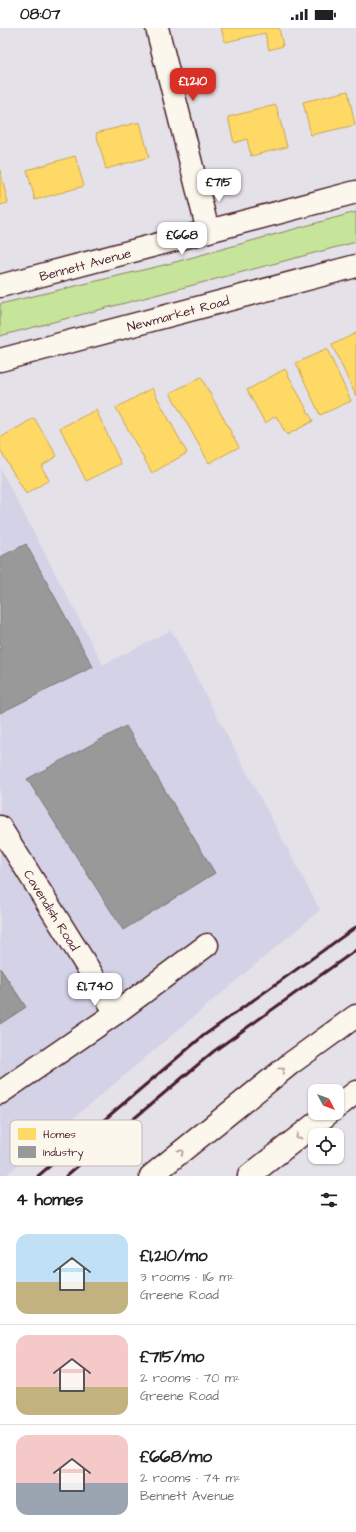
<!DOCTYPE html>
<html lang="en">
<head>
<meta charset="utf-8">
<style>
	body { margin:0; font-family:"Architects Daughter",sans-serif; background:#f6f6f6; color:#202124; height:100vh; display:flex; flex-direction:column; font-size:15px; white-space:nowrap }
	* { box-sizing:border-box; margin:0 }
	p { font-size:13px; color:#757577 }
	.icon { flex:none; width:22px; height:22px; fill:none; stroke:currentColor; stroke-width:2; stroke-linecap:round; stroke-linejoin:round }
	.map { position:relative; height:1148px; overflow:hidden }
	.panel { display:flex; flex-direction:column; background:#fff; flex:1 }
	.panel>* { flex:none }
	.needle { width:26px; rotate:131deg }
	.tools { position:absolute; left:308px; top:1056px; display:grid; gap:8px }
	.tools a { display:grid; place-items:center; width:36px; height:36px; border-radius:8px; background:#fff; box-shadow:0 1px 3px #0004; font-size:20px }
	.price { position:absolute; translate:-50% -34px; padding:0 9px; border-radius:8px; background:#fff; color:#222; font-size:13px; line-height:26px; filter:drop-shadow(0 1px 2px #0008) }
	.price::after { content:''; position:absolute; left:50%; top:24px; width:12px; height:9px; margin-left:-6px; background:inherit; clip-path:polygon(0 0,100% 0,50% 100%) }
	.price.on { background:#d93025; color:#fff }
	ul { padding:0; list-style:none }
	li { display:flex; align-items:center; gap:12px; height:100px; padding:0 16px }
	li+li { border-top:1px solid #e0e0e0 }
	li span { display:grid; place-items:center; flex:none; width:112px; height:80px; border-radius:12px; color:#555 }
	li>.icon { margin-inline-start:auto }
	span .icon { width:48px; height:48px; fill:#fffc; stroke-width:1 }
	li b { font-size:17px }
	h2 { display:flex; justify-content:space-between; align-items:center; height:48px; padding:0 16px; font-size:17px }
	.status { display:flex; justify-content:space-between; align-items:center; height:28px; padding:0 20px; background:#fff; direction:ltr }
	.status svg { height:11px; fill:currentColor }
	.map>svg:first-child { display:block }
	.built { fill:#d4d2e6 }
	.green { fill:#c7e49b; stroke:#888263 }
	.homes { fill:#ffd966; stroke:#c9a154 }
	.industry { fill:#999; stroke:#817478 }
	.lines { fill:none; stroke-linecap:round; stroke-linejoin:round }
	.street-casing { stroke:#4a1f2b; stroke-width:25 }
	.primary-casing { stroke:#4a1f2b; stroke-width:25 }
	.highway-casing { stroke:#4a1f2b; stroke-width:25 }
	.street { stroke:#fbf7ec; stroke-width:22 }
	.primary { stroke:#fbf7ec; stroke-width:22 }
	.highway { stroke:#fbf7ec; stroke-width:22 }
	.rail { stroke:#4a1f2b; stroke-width:3 }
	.oneway { stroke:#ab9695 }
	.labels { text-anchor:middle; stroke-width:4; stroke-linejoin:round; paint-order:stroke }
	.street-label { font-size:13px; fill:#4a1f2b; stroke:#fbf7ec }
	.key { fill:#fbf7ec; stroke:#c6b6b2; stroke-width:1 }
	.key-label { font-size:11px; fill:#4a1f2b }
</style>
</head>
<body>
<div class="status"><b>08:07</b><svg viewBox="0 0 49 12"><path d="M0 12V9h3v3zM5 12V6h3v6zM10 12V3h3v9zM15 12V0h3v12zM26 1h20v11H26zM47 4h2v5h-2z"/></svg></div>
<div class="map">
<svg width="356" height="1148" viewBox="0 0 356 1148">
	<rect width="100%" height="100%" fill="#e4e1e8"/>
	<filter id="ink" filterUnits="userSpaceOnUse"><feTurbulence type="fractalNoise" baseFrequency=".025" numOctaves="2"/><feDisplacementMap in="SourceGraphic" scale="8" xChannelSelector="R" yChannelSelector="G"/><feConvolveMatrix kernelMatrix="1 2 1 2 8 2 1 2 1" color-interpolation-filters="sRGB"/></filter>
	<g filter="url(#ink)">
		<polygon class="built" points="0,440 103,637 171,602 320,882 5,1148 0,1148"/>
		<polygon class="green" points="356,184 356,214 0,308 0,276 168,236"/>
		<g class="homes">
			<polygon points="221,0 279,0 283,18 269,22 265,5 225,14"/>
			<polygon points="348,63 355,97 311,107 303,74"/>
			<polygon points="276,77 287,119 251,128 247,111 234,115 228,89"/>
			<polygon points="140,94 149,129 106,141 96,105"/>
			<polygon points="75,128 84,158 35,172 27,142"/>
			<polygon points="0,142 8,175 0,177"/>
			<polygon points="356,305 356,368 332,317"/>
			<polygon points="327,321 351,373 320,387 296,335"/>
			<polygon points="285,341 313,393 287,407 276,388 265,395 247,362"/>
			<polygon points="201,349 239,419 209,435 170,365"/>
			<polygon points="152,360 187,425 152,445 116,380"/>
			<polygon points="96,382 121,436 86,453 60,400"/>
			<polygon points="34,390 57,428 41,438 49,452 26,466 0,422 0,410"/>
		</g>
		<g class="industry">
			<polygon points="26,516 93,639 0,685 0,529"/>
			<polygon points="126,698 215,845 123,902 27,751"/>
			<polygon points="0,940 26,979 0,996"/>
		</g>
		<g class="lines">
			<defs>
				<g id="street">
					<polyline points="157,0 208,203"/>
					<polyline points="0,258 356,164"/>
					<polyline points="0,799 116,985"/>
					<polyline points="0,1065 116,985 207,917"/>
				</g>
				<polyline id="primary" points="0,332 356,238"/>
				<g id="highway">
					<polyline points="337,1079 356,1064"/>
					<polyline points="151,1148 290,1036 356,988"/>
					<polyline points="249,1148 329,1085"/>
				</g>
			</defs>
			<use href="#street" class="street-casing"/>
			<use href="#primary" class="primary-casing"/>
			<use href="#highway" class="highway-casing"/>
			<use href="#street" class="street"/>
			<use href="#primary" class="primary"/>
			<use href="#highway" class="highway"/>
			<g class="rail">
				<polyline points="38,1148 203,1008 356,899"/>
				<polyline points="66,1148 214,1023 356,922"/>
			</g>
		</g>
		<defs><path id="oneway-chevron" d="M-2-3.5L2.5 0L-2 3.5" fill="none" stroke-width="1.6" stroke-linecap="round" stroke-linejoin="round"/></defs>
		<g class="oneway">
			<use href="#oneway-chevron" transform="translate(282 1042) rotate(-39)"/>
			<use href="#oneway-chevron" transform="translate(298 1109) rotate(142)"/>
			<use href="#oneway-chevron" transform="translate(181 1124) rotate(-39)"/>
		</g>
	</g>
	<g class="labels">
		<g class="street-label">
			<text transform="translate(85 236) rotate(-15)" y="5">Bennett Avenue</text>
			<text transform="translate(178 285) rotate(-15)" y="5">Newmarket Road</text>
			<text transform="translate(52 882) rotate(58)" y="5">Cavendish Road</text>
		</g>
	</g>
	<rect x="10" y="1092" width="132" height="46" rx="6" class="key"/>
	<rect x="18" y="1100" width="18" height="12" fill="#ffd966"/>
	<rect x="18" y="1118" width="18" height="12" fill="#999"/>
	<g class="key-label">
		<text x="43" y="1110">Homes</text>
		<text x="43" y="1128">Industry</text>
	</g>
</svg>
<div class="tools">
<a><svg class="needle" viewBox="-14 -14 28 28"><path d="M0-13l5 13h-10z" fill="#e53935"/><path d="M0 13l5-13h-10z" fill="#757577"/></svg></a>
<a><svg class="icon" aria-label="locate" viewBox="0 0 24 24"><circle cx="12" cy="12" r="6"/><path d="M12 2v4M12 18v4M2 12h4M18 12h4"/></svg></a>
</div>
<b class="price on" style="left:193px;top:74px">£1,210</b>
<b class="price" style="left:219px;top:175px">£715</b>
<b class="price" style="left:182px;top:228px">£668</b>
<b class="price" style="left:95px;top:979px">£1,740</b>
</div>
<section class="panel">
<h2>4 homes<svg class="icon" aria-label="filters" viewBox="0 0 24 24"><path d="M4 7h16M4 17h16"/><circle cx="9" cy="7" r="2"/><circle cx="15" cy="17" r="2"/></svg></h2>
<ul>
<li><span style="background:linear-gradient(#bfe0f5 60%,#c2b280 0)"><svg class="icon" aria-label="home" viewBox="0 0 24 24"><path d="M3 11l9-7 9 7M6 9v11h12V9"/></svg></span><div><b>£1,210/mo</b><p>3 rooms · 116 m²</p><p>Greene Road</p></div></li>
<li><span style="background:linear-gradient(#f6c9c9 65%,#c2b280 0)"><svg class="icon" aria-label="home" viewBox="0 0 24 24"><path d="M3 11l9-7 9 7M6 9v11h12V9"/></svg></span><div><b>£715/mo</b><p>2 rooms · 70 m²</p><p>Greene Road</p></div></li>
<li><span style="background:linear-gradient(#f6c9c9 60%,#9aa5b1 0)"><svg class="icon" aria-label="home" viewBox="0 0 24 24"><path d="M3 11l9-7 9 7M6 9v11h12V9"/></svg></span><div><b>£668/mo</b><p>2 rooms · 74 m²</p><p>Bennett Avenue</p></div></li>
</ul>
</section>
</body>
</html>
